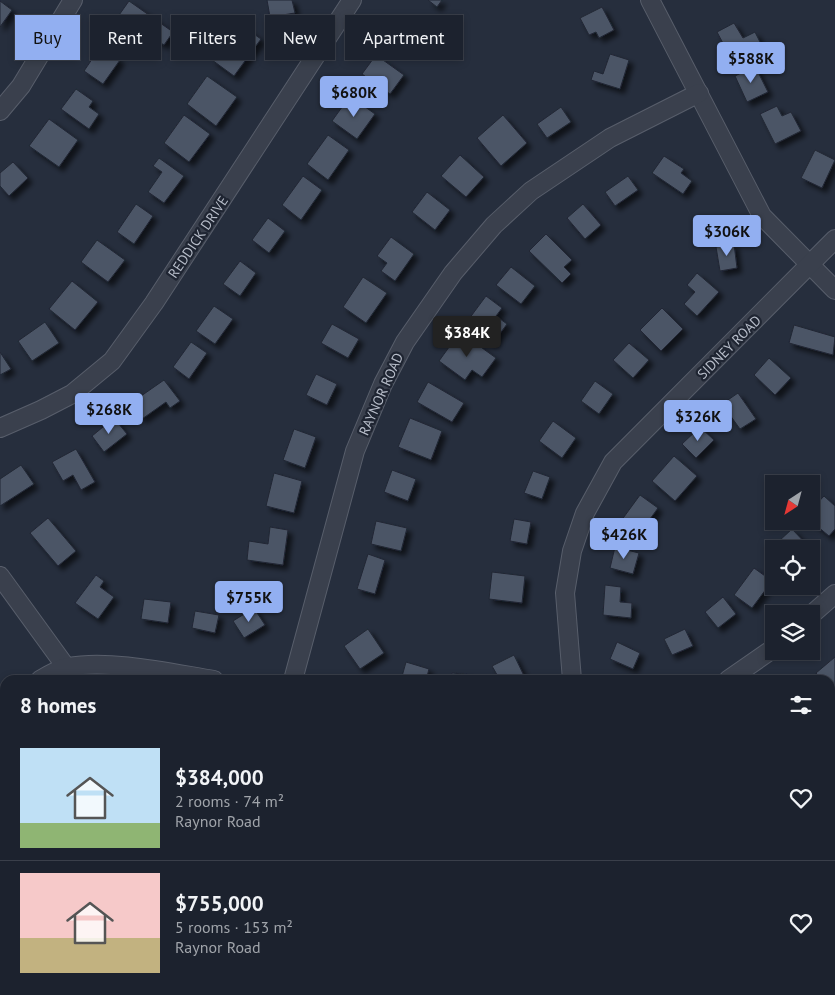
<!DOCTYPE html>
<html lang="en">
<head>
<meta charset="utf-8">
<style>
	body { margin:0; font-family:"PT Sans",sans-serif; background:#292f3a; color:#f1f3f6; height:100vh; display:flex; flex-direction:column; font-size:19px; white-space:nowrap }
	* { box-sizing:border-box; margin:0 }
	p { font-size:16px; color:#a0a4aa }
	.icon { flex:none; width:28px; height:28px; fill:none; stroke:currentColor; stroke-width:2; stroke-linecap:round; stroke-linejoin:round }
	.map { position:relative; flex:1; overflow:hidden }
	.side { position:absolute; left:0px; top:675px; width:835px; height:320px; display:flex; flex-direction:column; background:#1c222e; border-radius:15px 15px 0 0; box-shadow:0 2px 8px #0003,0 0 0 1px #3a3f4a }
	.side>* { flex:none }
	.top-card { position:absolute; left:15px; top:15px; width:500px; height:45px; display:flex; gap:10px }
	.needle { width:32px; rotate:216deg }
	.fabs { position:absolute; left:765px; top:475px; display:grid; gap:10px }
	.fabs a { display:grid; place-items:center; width:55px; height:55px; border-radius:0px; background:#1c222e; box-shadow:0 2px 8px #0003,0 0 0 1px #3a3f4a; font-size:25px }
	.price { position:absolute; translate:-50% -42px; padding:0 11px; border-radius:5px; background:#92aff1; color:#111; font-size:16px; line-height:32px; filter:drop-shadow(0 1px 2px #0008) }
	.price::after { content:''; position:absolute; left:50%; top:30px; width:15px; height:11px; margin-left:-8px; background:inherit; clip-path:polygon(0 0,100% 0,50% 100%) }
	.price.active { background:#222; color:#fff }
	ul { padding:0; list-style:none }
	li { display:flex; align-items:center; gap:15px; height:125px; padding:0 20px }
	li+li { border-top:1px solid #3a3f4a }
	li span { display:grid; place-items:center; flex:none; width:140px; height:100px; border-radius:0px; color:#555 }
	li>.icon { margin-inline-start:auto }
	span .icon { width:60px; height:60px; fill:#fffc; stroke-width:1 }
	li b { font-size:21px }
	h2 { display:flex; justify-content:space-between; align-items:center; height:60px; padding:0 20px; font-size:21px }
	.tag { padding:0 18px; border-radius:0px; background:#1c222e; box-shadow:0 2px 8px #0003,0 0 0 1px #3a3f4a; font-size:18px; line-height:45px }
	.tag.active { background:#92aff1; color:#111 }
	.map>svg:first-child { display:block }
	.green { fill:#283a3e }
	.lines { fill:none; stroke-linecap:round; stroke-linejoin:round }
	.stream { stroke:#3d4b65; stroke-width:5.5 }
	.building { fill:#4c5566; stroke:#212734; filter:url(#shadow) }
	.minor-casing { stroke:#585e6b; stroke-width:20 }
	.tertiary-casing { stroke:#585e6b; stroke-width:25 }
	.minor { stroke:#3a404d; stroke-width:18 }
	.tertiary { stroke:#3a404d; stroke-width:22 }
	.labels { text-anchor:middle; stroke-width:4.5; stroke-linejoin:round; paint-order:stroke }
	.street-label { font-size:14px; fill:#b6bcc8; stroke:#1f2532 }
</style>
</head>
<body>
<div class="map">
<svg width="835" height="995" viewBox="0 0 835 995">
	<defs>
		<filter id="shadow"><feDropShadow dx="4.5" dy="4.5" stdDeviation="2.5" flood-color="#0009"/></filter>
	</defs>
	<rect width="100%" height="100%" fill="#262e3d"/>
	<polygon class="green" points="835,783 835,995 0,995 0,923 5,909 5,990 830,990 830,784"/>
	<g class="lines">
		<g class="stream">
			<polyline points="830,960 835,961"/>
			<polyline points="234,995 242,990"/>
		</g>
	</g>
	<g class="building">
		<polygon points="267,0 292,0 295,13 270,17"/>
		<polygon points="428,0 442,0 437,7"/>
		<polygon points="0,1 12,10 0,27"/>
		<polygon points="129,1 173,32 164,45 150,36 143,47 112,25"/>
		<polygon points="602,7 614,30 599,38 596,32 589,35 580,18"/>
		<polygon points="413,21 431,32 419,50 401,38"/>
		<polygon points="734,23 743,38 755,32 761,44 732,60 717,32"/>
		<polygon points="241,25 261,39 234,76 212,60 218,52 211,47 226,26 236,33"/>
		<polygon points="101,46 120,60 103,84 84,71"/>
		<polygon points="610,54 629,60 620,89 591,80 594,71 603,74"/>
		<polygon points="376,55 404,75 390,94 362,74"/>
		<polygon points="755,66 768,92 747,102 735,76"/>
		<polygon points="207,76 237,97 216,126 187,104"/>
		<polygon points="76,89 93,101 89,107 99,114 89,129 61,109"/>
		<polygon points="350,96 375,114 357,139 332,121"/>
		<polygon points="777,106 782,116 791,112 801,131 775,144 760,114"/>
		<polygon points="561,107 571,122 547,138 537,124"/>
		<polygon points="184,115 210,134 189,162 164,143"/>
		<polygon points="503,115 527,143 501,166 477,138"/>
		<polygon points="49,119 78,140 59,167 29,146"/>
		<polygon points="328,135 349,150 328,180 307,164"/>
		<polygon points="815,150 835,160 822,188 801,178"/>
		<polygon points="460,155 484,177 466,197 441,176"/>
		<polygon points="664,156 684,169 681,173 692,181 683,194 652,173"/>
		<polygon points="159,158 184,176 164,203 148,192 162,172 153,166"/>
		<polygon points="13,162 28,178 9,196 0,186 0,173"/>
		<polygon points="303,176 322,190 301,220 282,205"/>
		<polygon points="628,176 638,190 615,206 605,192"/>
		<polygon points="427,192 450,210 435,230 412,212"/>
		<polygon points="136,204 153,216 134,244 117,232"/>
		<polygon points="583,204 601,225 585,239 567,218"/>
		<polygon points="268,218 285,231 269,253 252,240"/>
		<polygon points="546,234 572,260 564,267 571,274 562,283 529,251"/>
		<polygon points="391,237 414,254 395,281 381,271 387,263 377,256"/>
		<polygon points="97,240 125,260 108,282 81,262"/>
		<polygon points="734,244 737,268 720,271 716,247"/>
		<polygon points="240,261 256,273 240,296 223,284"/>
		<polygon points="511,267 535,286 521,304 496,285"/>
		<polygon points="697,273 719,292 697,316 684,304 695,292 687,285"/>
		<polygon points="363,277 387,293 366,323 343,307"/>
		<polygon points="72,281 98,302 75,330 49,309"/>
		<polygon points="486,296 502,308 496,316 507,324 493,343 466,323"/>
		<polygon points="214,306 233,319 215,344 196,331"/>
		<polygon points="662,308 683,329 661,351 640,330"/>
		<polygon points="45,322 59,343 32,361 18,341"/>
		<polygon points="332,324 359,339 348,358 321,343"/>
		<polygon points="794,325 835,337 833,355 789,343"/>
		<polygon points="460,332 496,358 482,377 472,370 465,380 439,361"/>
		<polygon points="191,342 207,353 189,379 173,367"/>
		<polygon points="629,343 649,360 633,378 613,360"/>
		<polygon points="0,352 11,369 0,375"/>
		<polygon points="769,358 791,378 775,395 754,375"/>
		<polygon points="316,374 337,384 327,405 306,395"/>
		<polygon points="164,380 180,401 170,408 166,402 142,419 131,403"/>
		<polygon points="595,381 613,394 599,414 581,401"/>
		<polygon points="428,382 464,403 452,422 417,402"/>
		<polygon points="738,393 756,419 740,429 722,404"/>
		<polygon points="114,418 127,434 104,452 92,436"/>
		<polygon points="410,418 442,431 431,460 398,447"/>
		<polygon points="553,421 576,438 562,458 539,441"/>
		<polygon points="700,427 714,440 696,458 682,444"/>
		<polygon points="294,429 316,437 305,468 283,460"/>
		<polygon points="76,449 95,482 81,490 73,475 63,481 52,462"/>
		<polygon points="674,456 697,476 675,501 652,481"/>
		<polygon points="21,465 34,484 0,506 0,479"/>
		<polygon points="392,470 416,479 408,501 384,492"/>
		<polygon points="533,471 550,477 542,499 524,493"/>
		<polygon points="274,473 302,481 294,513 266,506"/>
		<polygon points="640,495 658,508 639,534 621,521"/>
		<polygon points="824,496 835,506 835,529 829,536 811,521 811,510"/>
		<polygon points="48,518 76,551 58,566 30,533"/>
		<polygon points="514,519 531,522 527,544 510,541"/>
		<polygon points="376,521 407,528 401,551 371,544"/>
		<polygon points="270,527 288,530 283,565 247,560 249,541 268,544"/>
		<polygon points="792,529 811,549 774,549 774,563 765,554"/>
		<polygon points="615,547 639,553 633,574 610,568"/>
		<polygon points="368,554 385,560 375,594 357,589"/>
		<polygon points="754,568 772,581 752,608 734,595"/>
		<polygon points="492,572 525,576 522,603 489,599"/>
		<polygon points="96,575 104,581 100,587 114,597 98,619 75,603"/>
		<polygon points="605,585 621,587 620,602 632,603 631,618 603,615"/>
		<polygon points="723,597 736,614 718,628 705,612"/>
		<polygon points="144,599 171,602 168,623 141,619"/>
		<polygon points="254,608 265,625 244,638 233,621"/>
		<polygon points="195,611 219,615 215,633 192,628"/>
		<polygon points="368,629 384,653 360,669 344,646"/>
		<polygon points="685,629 693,646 672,655 664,639"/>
		<polygon points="617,642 640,653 633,669 610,659"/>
		<polygon points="514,655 526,680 500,680 492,666"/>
		<polygon points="835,657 835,686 831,690 830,680 822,680 816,673"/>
		<polygon points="406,662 429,669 426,680 401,680"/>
		<polygon points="452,673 473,675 473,680 451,680"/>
		<polygon points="0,769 5,774 5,783 0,788"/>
	</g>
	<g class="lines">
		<defs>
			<g id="minor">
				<polyline points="650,0 762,216 835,290"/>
				<polyline points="0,111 21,86 73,0"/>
				<polyline points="0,428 41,410 72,394 112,361 154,303 352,0"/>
				<polyline points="0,576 66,667"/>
				<polyline points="811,615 835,594"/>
				<path d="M40,680C48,675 58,669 68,667C110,659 171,673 214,680"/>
				<polyline points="293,680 355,451 383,384 405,342 453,273 494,225 531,191 610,138 699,93"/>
				<polyline points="572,680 565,593 572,551 585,513 613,462 835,239"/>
				<polyline points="728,680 774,648"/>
				<polyline points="0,704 5,701"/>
			</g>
			<g id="tertiary">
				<polyline points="830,849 835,847"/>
				<polyline points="43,995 46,990"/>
			</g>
		</defs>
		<use href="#minor" class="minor-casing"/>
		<use href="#tertiary" class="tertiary-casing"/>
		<use href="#minor" class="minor"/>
		<use href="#tertiary" class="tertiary"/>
	</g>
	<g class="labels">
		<g class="street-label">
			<text transform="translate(198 237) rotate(-56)" y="5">REDDICK DRIVE</text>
			<text transform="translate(729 347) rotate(-45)" y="5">SIDNEY ROAD</text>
			<text transform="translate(381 394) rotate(-66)" y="5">RAYNOR ROAD</text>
		</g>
	</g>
</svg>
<div class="fabs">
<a><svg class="needle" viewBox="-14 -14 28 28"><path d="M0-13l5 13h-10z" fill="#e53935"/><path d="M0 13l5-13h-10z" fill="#a0a4aa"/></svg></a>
<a><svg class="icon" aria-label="locate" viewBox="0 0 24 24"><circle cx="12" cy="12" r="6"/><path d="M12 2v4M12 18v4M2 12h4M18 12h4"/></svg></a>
<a><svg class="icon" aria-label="layers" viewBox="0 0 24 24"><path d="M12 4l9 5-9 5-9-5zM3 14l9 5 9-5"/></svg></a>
</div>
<b class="price" style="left:751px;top:84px">$588K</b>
<b class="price" style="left:354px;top:118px">$680K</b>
<b class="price" style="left:727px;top:257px">$306K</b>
<b class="price active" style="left:467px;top:358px">$384K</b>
<b class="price" style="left:109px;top:435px">$268K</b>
<b class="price" style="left:698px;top:442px">$326K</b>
<b class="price" style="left:624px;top:560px">$426K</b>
<b class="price" style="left:249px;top:623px">$755K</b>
<div class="top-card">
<a class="tag active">Buy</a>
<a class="tag">Rent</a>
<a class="tag">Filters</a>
<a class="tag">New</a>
<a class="tag">Apartment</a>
</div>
<section class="side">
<h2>8 homes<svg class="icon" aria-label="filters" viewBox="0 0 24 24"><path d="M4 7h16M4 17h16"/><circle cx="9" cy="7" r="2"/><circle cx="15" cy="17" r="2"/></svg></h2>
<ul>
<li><span style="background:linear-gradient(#bfe0f5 75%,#8fb573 0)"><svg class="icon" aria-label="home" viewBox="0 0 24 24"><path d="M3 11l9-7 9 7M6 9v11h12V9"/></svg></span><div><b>$384,000</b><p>2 rooms · 74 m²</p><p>Raynor Road</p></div><svg class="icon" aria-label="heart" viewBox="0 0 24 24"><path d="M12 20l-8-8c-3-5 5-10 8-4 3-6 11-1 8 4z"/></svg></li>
<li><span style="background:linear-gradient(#f6c9c9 65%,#c2b280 0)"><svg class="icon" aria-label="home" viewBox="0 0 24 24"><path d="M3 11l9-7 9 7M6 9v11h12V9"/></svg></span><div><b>$755,000</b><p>5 rooms · 153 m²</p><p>Raynor Road</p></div><svg class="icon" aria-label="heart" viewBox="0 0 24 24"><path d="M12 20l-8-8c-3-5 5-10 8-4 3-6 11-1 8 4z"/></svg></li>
</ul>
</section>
</div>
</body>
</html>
